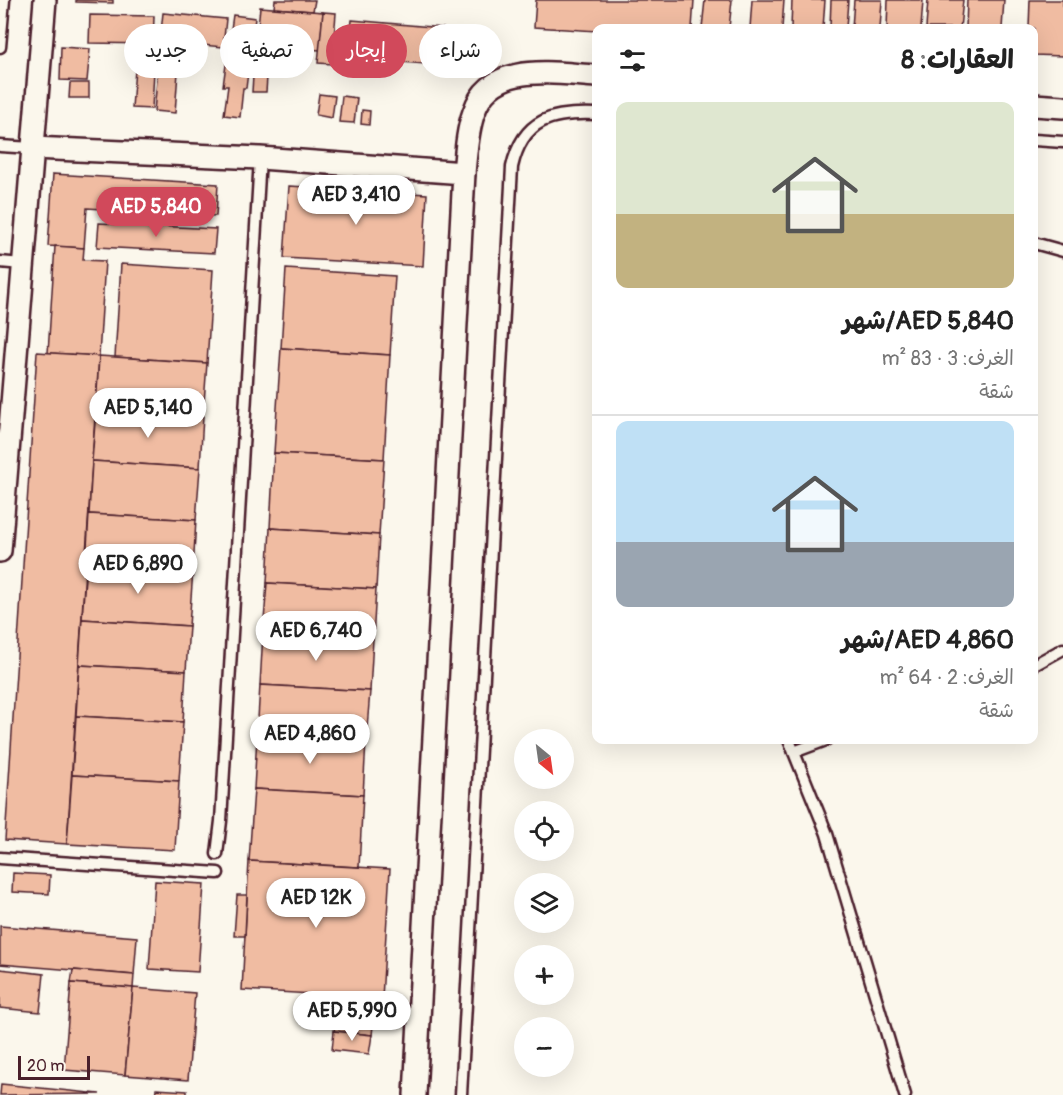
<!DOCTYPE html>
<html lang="ar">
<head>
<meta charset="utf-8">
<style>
	body { margin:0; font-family:Pangolin,"Playpen Sans Arabic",sans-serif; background:#f2f2f2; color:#222; direction:rtl; height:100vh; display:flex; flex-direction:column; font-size:22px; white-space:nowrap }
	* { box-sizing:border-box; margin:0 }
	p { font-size:20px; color:#767676 }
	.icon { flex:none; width:33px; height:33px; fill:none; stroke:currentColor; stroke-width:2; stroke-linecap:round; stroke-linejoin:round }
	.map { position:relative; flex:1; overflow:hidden; direction:ltr }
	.panel { position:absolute; left:592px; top:24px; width:446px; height:720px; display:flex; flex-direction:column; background:#fff; border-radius:12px; box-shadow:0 6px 24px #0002; direction:rtl }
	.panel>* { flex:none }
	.top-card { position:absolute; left:18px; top:24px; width:484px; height:54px; direction:rtl; display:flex; gap:12px }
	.needle { width:39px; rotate:151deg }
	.controls { position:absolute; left:514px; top:729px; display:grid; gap:12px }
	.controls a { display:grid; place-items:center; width:60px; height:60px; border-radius:50%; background:#fff; box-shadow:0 6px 24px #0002; font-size:30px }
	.scale { position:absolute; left:18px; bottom:15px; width:72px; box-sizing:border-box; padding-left:6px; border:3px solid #4a1f2b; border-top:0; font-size:16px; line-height:21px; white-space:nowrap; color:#4a1f2b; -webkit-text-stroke:4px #fbf7ec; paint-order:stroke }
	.price { position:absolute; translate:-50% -51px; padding:0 14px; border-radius:21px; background:#fff; color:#222; font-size:20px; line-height:39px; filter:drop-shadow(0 2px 3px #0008) }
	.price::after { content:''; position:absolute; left:50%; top:36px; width:18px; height:14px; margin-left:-9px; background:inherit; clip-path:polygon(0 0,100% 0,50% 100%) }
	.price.selected { background:#d1495b; color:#fff }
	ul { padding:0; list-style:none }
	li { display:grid; align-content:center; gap:12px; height:318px; padding:0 24px }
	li+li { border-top:2px solid #e0e0e0 }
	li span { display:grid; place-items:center; height:186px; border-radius:12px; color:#555 }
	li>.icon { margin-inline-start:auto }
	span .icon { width:108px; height:108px; fill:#fffc; stroke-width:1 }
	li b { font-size:26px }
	h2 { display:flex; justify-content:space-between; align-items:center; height:72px; padding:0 24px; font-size:26px }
	.pill { padding:0 21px; border-radius:27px; background:#fff; box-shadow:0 6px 24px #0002; font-size:21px; line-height:54px }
	.pill.selected { background:#d1495b; color:#fff }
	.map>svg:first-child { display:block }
	.building { fill:#f0bca2; stroke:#4a1f2b; stroke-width:1.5 }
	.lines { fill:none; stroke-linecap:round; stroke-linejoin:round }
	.service-casing { stroke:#4a1f2b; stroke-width:15 }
	.minor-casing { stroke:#4a1f2b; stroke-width:26 }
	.service { stroke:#fbf7ec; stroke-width:10 }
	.minor { stroke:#fbf7ec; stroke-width:21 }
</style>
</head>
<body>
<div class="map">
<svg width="1063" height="1095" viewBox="0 0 1063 1095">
	<rect width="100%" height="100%" fill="#fbf7ec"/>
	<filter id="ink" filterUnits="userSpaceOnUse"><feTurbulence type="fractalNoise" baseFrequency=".0167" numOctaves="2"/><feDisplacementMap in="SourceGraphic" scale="12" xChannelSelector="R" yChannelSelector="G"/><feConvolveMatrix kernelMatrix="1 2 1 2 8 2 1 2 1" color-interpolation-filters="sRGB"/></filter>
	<g filter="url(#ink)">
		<g class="building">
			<polygon points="76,0 113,0 113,3 76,2"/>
			<polygon points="275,0 315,0 313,11 274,8"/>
			<polygon points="536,0 694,0 692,28 597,28 597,31 534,27"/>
			<polygon points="705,0 732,0 729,28 702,28"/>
			<polygon points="752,0 784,0 782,28 750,28"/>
			<polygon points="792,0 825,0 823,28 791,28"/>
			<polygon points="831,0 848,0 846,28 830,28"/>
			<polygon points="854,0 882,0 880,28 852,28"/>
			<polygon points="888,0 923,0 921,28 887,28"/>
			<polygon points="928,0 963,0 960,28 926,28"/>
			<polygon points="967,0 1004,0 1002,28 966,28"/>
			<polygon points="1030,0 1063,0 1063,56 1034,55 1034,28 1029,28"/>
			<polygon points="260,7 323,12 320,50 256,46"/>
			<polygon points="323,12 336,13 332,64 318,63"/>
			<polygon points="163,13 226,19 223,47 160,41"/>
			<polygon points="90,15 154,16 153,44 89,43"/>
			<polygon points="233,15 255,18 246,88 243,88 240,117 224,115 228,86 223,86"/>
			<polygon points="352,20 443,28 439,65 348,58"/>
			<polygon points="256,46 291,48 289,73 254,70"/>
			<polygon points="61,47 90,49 87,81 60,80"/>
			<polygon points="135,69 154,70 152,109 132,108"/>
			<polygon points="158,70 178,72 175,113 154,111"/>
			<polygon points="253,76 267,77 266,92 252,92"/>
			<polygon points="70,83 89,83 89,98 69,98"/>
			<polygon points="319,94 335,96 332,118 316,115"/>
			<polygon points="342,96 357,98 354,123 339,122"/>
			<polygon points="362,110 370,111 369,125 361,124"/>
			<polygon points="53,174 218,184 216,216 87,208 84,248 48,246"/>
			<polygon points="289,186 427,194 423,266 284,258"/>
			<polygon points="99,223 216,229 214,253 97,247"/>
			<polygon points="55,246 84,248 83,260 105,261 99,356 48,353"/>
			<polygon points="121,264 213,270 207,363 115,357"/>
			<polygon points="286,269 395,276 390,355 281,348"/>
			<polygon points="281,348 390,355 384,459 274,453"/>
			<polygon points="37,352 99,356 67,844 5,840"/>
			<polygon points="99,356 207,363 203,416 96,410"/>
			<polygon points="96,410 203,416 200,468 92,461"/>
			<polygon points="274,453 384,459 379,535 270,528"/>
			<polygon points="92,461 200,468 196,520 89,514"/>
			<polygon points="89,514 196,520 193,570 86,564"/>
			<polygon points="270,528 379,535 376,589 267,583"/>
			<polygon points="86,564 193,570 189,626 82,619"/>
			<polygon points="267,583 376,589 373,639 263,633"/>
			<polygon points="82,619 189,626 186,671 79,665"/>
			<polygon points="263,633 373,639 370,691 260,685"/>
			<polygon points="79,665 186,671 183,722 76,716"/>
			<polygon points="260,685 370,691 366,741 257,736"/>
			<polygon points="76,716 183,722 179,781 72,775"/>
			<polygon points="257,736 366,741 363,795 254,789"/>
			<polygon points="72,775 179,781 175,850 67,844"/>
			<polygon points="254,789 363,795 359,867 249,861"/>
			<polygon points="249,861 390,869 382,998 242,990"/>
			<polygon points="13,873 50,875 49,894 12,892"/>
			<polygon points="155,881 204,884 198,972 149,969"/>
			<polygon points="237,895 247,895 245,936 234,936"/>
			<polygon points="0,926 137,937 134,975 0,964"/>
			<polygon points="0,969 44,974 40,1012 0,1008"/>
			<polygon points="73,970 134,975 133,988 71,983"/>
			<polygon points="71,983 133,988 125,1075 64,1070"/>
			<polygon points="133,988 195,993 188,1080 125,1075"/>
			<polygon points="337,1012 374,1016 372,1035 334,1031"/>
			<polygon points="334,1031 372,1035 369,1054 332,1050"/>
			<polygon points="1,1084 100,1094 0,1095"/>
			<polygon points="156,1089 187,1091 187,1095 155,1095"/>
		</g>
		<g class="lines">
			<defs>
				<g id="service">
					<polyline points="0,47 4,0"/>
					<polyline points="1034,140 1063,142"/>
					<polyline points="0,146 32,148"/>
					<polyline points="1034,243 1063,251"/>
					<polyline points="0,262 22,264"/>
					<polyline points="1034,665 1063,649"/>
					<polyline points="789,740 827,834 905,1095"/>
					<polyline points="794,752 826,740"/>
					<polyline points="217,854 221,821 260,158"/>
					<polyline points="0,858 218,873"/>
					<path d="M461,1095L512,167C523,118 553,112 597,114"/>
				</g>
				<g id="minor">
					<polyline points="1034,105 1063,107"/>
					<polyline points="32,148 260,158 464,173"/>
					<polyline points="0,551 45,0"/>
					<path d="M415,1095L464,173C466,153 467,131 474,112C491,60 555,74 597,76"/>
				</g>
			</defs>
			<use href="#service" class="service-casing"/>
			<use href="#minor" class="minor-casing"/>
			<use href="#service" class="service"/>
			<use href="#minor" class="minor"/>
		</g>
	</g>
</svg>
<div class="controls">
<a><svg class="needle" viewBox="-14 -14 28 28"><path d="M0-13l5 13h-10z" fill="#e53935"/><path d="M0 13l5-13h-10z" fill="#767676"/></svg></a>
<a><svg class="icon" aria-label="locate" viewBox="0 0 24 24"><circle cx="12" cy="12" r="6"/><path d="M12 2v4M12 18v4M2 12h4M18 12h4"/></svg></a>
<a><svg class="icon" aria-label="layers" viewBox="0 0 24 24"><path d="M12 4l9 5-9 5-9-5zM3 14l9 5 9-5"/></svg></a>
<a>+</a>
<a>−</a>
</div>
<div class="scale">20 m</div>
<b class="price" style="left:356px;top:226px">AED 3,410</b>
<b class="price selected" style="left:156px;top:238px">AED 5,840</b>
<b class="price" style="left:148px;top:439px">AED 5,140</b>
<b class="price" style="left:138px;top:595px">AED 6,890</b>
<b class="price" style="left:316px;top:662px">AED 6,740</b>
<b class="price" style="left:310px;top:765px">AED 4,860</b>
<b class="price" style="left:316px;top:929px">AED 12K</b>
<b class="price" style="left:352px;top:1042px">AED 5,990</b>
<div class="top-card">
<a class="pill">شراء</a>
<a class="pill selected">إيجار</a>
<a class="pill">تصفية</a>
<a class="pill">جديد</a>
</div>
<section class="panel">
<h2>العقارات: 8<svg class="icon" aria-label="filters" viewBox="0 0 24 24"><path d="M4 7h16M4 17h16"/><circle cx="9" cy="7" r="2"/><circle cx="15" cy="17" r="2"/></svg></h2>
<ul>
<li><span style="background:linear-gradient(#dfe7d0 60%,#c2b280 0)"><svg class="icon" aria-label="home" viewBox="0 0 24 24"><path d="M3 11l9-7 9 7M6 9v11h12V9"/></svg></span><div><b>AED 5,840/شهر</b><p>الغرف: 3 · 83 m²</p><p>شقة</p></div></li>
<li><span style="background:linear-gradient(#bfe0f5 65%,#9aa5b1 0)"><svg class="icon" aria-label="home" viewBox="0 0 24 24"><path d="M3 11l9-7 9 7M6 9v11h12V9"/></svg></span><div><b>AED 4,860/شهر</b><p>الغرف: 2 · 64 m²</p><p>شقة</p></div></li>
</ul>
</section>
</div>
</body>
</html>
